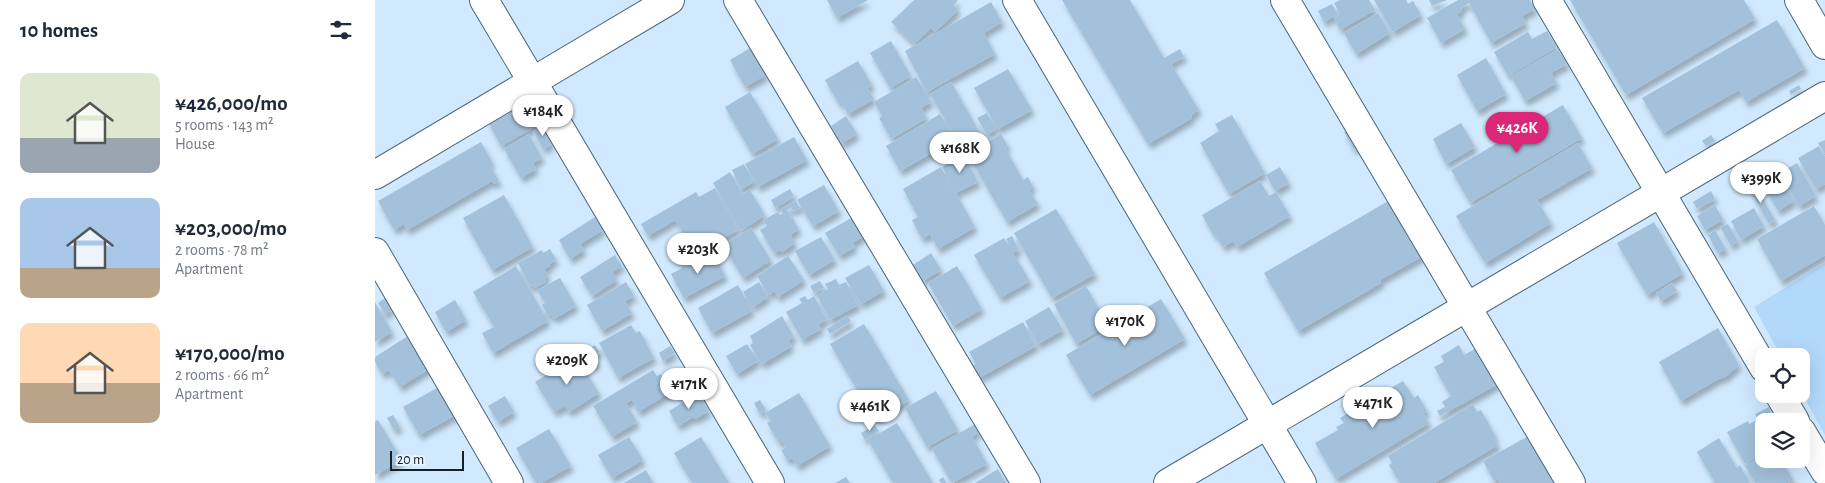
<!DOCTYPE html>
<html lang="en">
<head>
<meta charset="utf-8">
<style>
	body { margin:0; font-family:"Alegreya Sans",sans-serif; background:#f6f6f7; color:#1f2937; height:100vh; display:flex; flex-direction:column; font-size:19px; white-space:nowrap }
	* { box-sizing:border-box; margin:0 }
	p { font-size:16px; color:#747a83 }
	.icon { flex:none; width:28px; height:28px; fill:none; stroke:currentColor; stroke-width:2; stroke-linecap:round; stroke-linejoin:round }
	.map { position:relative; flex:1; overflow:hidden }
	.sheet { display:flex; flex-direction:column; background:#fff; width:375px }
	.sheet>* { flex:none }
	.controls { position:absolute; left:1380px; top:348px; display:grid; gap:10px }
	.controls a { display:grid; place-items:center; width:55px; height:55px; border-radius:10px; background:#fff; box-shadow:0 5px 20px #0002; font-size:25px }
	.scale { position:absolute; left:15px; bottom:12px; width:74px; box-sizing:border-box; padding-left:5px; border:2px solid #152029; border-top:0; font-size:14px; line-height:18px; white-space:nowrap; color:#152029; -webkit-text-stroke:4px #e8f4ff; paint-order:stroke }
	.price { position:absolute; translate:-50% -42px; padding:0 11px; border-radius:18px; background:#fff; color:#222; font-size:16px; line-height:32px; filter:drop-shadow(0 1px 2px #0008) }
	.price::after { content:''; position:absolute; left:50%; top:30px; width:15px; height:11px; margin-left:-8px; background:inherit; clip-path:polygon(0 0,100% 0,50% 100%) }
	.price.selected { background:#db2777; color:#fff }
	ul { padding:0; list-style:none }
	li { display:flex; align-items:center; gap:15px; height:125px; padding:0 20px }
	li span { display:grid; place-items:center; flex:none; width:140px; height:100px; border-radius:10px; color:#555 }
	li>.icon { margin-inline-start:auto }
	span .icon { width:60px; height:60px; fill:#fffc; stroke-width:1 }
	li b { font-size:21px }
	h2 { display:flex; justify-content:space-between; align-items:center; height:60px; padding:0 20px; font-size:21px }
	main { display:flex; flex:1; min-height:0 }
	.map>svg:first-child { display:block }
	.green { fill:#b2d8fa }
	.building { fill:#a3c1db; filter:url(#shadow) }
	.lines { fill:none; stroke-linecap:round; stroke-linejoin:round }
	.minor-casing { stroke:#49657b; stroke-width:30 }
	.minor { stroke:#fff; stroke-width:28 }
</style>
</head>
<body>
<main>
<section class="sheet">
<h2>10 homes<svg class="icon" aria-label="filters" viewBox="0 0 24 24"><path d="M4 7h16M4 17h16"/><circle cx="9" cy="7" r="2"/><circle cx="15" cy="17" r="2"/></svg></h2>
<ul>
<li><span style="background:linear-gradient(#dfe7d0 65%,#9aa5b1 0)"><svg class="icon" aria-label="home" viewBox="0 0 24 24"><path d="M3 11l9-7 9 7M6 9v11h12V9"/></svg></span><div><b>¥426,000/mo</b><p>5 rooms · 143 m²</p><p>House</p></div></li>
<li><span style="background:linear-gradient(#a9c7e8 70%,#b9a48a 0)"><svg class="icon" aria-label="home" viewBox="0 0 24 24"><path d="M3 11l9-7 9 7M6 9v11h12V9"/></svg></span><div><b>¥203,000/mo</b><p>2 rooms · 78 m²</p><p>Apartment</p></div></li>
<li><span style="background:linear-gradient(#ffd9b3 60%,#b9a48a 0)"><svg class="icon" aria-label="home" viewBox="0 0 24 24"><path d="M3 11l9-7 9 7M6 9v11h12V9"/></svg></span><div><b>¥170,000/mo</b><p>2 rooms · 66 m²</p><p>Apartment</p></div></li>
</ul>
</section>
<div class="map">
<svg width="1450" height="483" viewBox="0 0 1450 483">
	<defs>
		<filter id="shadow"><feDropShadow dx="3" dy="5.5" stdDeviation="2.5" flood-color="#0004"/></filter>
	</defs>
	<rect width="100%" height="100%" fill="#d0e9fe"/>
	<polygon class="green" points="1450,263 1450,435 1426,392 1426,356 1406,356 1379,307"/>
	<g class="building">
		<polygon points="452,0 493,0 462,18"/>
		<polygon points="539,0 583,0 579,5 583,10 560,32 556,28 539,44 516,22"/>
		<polygon points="687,0 755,0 789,58 805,49 809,57 796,64 824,110 816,115 817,118 773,144"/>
		<polygon points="965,0 994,0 1000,10 965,30 959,18 965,14 959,3"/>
		<polygon points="999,0 1031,0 1033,4 1038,1 1046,15 1018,32"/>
		<polygon points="1054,0 1072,0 1057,6"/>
		<polygon points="1083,0 1155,0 1160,9 1147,16 1151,23 1116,43 1094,3 1086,8 1087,11 1082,14 1090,29 1066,43 1052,18"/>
		<polygon points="1195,0 1369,0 1380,19 1251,95"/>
		<polygon points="616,2 627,22 609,33 620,54 552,92 530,51"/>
		<polygon points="957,4 963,14 949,22 943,11"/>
		<polygon points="1003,13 1015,33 981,54 969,33"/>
		<polygon points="1402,20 1430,68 1371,102 1364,90 1288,133 1267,98"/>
		<polygon points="1172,31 1182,47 1133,76 1119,52 1153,32 1157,39"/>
		<polygon points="516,41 536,76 515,88 495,53"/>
		<polygon points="375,48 391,75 370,87 355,60"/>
		<polygon points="1183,49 1192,64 1176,73 1182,83 1150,101 1136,76"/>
		<polygon points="1111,58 1131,94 1102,111 1082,75"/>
		<polygon points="483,61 497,85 464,104 450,80"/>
		<polygon points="633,69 657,110 623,129 599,88"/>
		<polygon points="541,77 556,102 546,108 552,118 516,139 504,118 507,116 499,102"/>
		<polygon points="576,82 608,138 588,150 555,94"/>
		<polygon points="1424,85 1426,89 1416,95 1414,91"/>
		<polygon points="492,88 499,99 473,114 467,104"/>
		<polygon points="375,92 403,139 377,154 350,107"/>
		<polygon points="151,99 165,124 126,146 112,120"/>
		<polygon points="1188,105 1207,138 1095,203 1076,170"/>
		<polygon points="612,113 621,129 612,135 602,118"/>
		<polygon points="565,114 579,140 525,171 511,146"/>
		<polygon points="857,115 890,173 854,194 825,143 844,131 840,124"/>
		<polygon points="471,116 482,134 466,144 456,126"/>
		<polygon points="1086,123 1100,147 1071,164 1058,139"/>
		<polygon points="167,126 177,144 168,149 158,131"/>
		<polygon points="977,128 987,145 979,150 969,132"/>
		<polygon points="154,134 167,158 158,163 161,169 146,178 129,149"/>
		<polygon points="626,134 633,146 630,148 648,180 653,177 658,187 654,190 663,204 632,222 592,153"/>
		<polygon points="1336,135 1340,141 1331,146 1327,141"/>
		<polygon points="419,137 432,160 383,187 370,164"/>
		<polygon points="1450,140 1450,154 1443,143"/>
		<polygon points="106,142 117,162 114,164 124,181 119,184 117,181 32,230 29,224 19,230 3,201"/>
		<polygon points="1203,143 1217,168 1162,200 1176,223 1110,263 1081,216"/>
		<polygon points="1444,146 1450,157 1450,184 1441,189 1423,158"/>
		<polygon points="589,155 603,182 581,193 567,167"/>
		<polygon points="1422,163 1441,196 1424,206 1405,173"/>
		<polygon points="369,164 379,182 366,189 357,170"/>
		<polygon points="566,167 600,227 563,249 555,234 547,239 537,220 543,217 528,189"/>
		<polygon points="905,167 914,183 900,191 891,175"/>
		<polygon points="355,172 368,194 375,190 390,215 366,231 338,183"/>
		<polygon points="1401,172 1419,201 1403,211 1386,182"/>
		<polygon points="885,181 894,196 901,192 915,216 862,247 858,241 848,247 841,235 839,236 827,215"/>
		<polygon points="1379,183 1400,220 1394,224 1373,187"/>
		<polygon points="449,185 464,211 438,226 422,200"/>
		<polygon points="340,188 363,230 305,263 296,248 312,239 300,220 273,236 266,224 321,192 324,197"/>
		<polygon points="415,189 419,196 400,208 396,200"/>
		<polygon points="1336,191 1340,199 1322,209 1318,202"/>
		<polygon points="129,195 158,247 117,270 88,218"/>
		<polygon points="1015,200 1048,256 1005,280 1006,283 923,331 889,273"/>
		<polygon points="421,201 425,208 418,211 416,208 412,210 424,229 415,235 420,243 407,252 405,250 399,253 385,230 392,226 388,220 403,212 405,215 408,213 406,209"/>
		<polygon points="1340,205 1348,220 1330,230 1322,216"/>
		<polygon points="1439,206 1450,225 1450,255 1406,281 1382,239"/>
		<polygon points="1379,208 1389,226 1366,240 1356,221"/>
		<polygon points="681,209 720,274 677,298 639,233"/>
		<polygon points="220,217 228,230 205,244 209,250 195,259 184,240"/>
		<polygon points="478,217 489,236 477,243 480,247 464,256 450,233"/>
		<polygon points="1279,222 1308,273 1272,295 1242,243"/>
		<polygon points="1353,224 1363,241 1356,246 1345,227"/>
		<polygon points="376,228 396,260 368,278 348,245"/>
		<polygon points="1340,230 1351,249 1343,253 1333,235"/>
		<polygon points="637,236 644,250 638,253 655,281 625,298 599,255 629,238 635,247 631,239"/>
		<polygon points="446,237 460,260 434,275 420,251"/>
		<polygon points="175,249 181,260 174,264 175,266 169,269 173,276 169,279 171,282 160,288 158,285 155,286 143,263 167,250 168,253"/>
		<polygon points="338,252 350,276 309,298 296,274"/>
		<polygon points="556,253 566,270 548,281 538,265"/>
		<polygon points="240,255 247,266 237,272 242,280 217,296 205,277"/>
		<polygon points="413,256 429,280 403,297 399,291 394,295 382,276"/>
		<polygon points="494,265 509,291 486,304 470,278"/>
		<polygon points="141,266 173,321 118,353 107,333 119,327 98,292"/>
		<polygon points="582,266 607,309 578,326 553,283"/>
		<polygon points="185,278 201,306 179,319 176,314 173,316 167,305 170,303 162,290"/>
		<polygon points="461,279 464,285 471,282 483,305 455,320 442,295 453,289 450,284"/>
		<polygon points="445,281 449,288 439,293 435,286"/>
		<polygon points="251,282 259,296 250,301 257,313 227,331 212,305"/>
		<polygon points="384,282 393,297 378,307 368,292"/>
		<polygon points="1297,283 1302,291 1286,301 1281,293"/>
		<polygon points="363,285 377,311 337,333 323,308"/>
		<polygon points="711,286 733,325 701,344 679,304"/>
		<polygon points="430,296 433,300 439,296 452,320 443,324 446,329 427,340 411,312 427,303 424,299"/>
		<polygon points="10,298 17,310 10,314 3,303"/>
		<polygon points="786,299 810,339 715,395 691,355"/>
		<polygon points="80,300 91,320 71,332 60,312"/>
		<polygon points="0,302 17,332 0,342"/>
		<polygon points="674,307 688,330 663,344 650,321"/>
		<polygon points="407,316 419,337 413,341 417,346 387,364 375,345 378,343 375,336"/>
		<polygon points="472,316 476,321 455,334 452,329"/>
		<polygon points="648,322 661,346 604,378 597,366 601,364 594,352"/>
		<polygon points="489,324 534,400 500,420 455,344"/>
		<polygon points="256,325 261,333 265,331 279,358 243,378 224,343"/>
		<polygon points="1343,328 1364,365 1350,377 1343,379 1306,401 1284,362"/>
		<polygon points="39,332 60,365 25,387 14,370 7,374 0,362 0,357"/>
		<polygon points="372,344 383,361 362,374 351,356"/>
		<polygon points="220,345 225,352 218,356 223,363 217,366 213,358 207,361 203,354"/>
		<polygon points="1084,345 1089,355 1103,347 1123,384 1065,416 1062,411 1070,407 1067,402 1076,396 1059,367 1069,362 1066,356"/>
		<polygon points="295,346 300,353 288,361 284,353"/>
		<polygon points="201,356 224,393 194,412 190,406 179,412 160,382"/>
		<polygon points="278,370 282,376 286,374 296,392 263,412 257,400 251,403 262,422 237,437 218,406"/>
		<polygon points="311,375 320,390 306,398 297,383"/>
		<polygon points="1028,381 1039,398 1043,395 1052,411 1048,413 1054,423 961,479 940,443 963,430 961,427 969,423 965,418"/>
		<polygon points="69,384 86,412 44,435 28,407"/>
		<polygon points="561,391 583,430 552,447 530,408"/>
		<polygon points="323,393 334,411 320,419 318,417 303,426 294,411"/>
		<polygon points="424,393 455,446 422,466 417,458 412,460 406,450 411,447 407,441 404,443 392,423 396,421 390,413"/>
		<polygon points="130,396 139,412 123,422 113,406"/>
		<polygon points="385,400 391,410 385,414 379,403"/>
		<polygon points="1098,404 1102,412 1106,410 1121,437 1119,438 1123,445 1059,483 1025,483 1014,465 1017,463 1013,456"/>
		<polygon points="1394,407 1396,412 1388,416 1391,421 1389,421 1389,453 1370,464 1352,432 1373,421 1374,424 1383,419 1380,414"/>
		<polygon points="18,415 25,427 19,430 12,418"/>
		<polygon points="3,420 27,460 0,475 0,421"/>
		<polygon points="522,423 558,483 518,483 493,440"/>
		<polygon points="600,424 604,432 597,436 612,464 577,483 557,449"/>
		<polygon points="500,425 504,431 490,440 486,433"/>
		<polygon points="174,429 196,466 166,483 161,483 141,448"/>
		<polygon points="1157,434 1189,483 1126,483 1123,479 1119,481 1108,461"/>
		<polygon points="254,437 268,460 237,478 223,455"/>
		<polygon points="326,437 354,483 317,483 299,453"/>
		<polygon points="1344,438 1362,468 1365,465 1375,483 1340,483 1322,452"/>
		<polygon points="1389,455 1389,459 1406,459 1418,480 1413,483 1380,483 1370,466"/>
		<polygon points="623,469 631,483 600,483"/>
		<polygon points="271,470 278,483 249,483"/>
		<polygon points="471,477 475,483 460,483"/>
		<polygon points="568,477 572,483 566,483 564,480"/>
	</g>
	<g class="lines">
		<defs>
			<g id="minor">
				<polyline points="109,0 395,483"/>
				<polyline points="363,0 651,483"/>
				<polyline points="642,0 927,483"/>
				<polyline points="910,0 1196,483"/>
				<polyline points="1172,0 1389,368"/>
				<polyline points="1424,0 1450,45"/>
				<polyline points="0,175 295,0"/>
				<polyline points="0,252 134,483"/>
				<polyline points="1404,394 1420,421"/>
				<polyline points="1426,431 1450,471"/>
				<polyline points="793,483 1450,96"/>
			</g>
		</defs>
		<use href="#minor" class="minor-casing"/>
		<use href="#minor" class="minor"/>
	</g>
</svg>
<div class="controls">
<a><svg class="icon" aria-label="locate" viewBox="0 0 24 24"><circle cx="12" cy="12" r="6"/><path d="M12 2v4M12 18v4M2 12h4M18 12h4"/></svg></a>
<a><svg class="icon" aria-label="layers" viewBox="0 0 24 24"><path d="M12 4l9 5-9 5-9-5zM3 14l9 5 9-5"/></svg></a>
</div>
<div class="scale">20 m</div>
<b class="price" style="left:168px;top:137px">¥184K</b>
<b class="price selected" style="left:1142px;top:154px">¥426K</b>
<b class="price" style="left:585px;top:174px">¥168K</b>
<b class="price" style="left:1386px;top:204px">¥399K</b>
<b class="price" style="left:323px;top:275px">¥203K</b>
<b class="price" style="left:750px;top:347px">¥170K</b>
<b class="price" style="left:192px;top:386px">¥209K</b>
<b class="price" style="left:314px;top:410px">¥171K</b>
<b class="price" style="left:998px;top:429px">¥471K</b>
<b class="price" style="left:495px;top:432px">¥461K</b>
</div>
</main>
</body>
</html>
